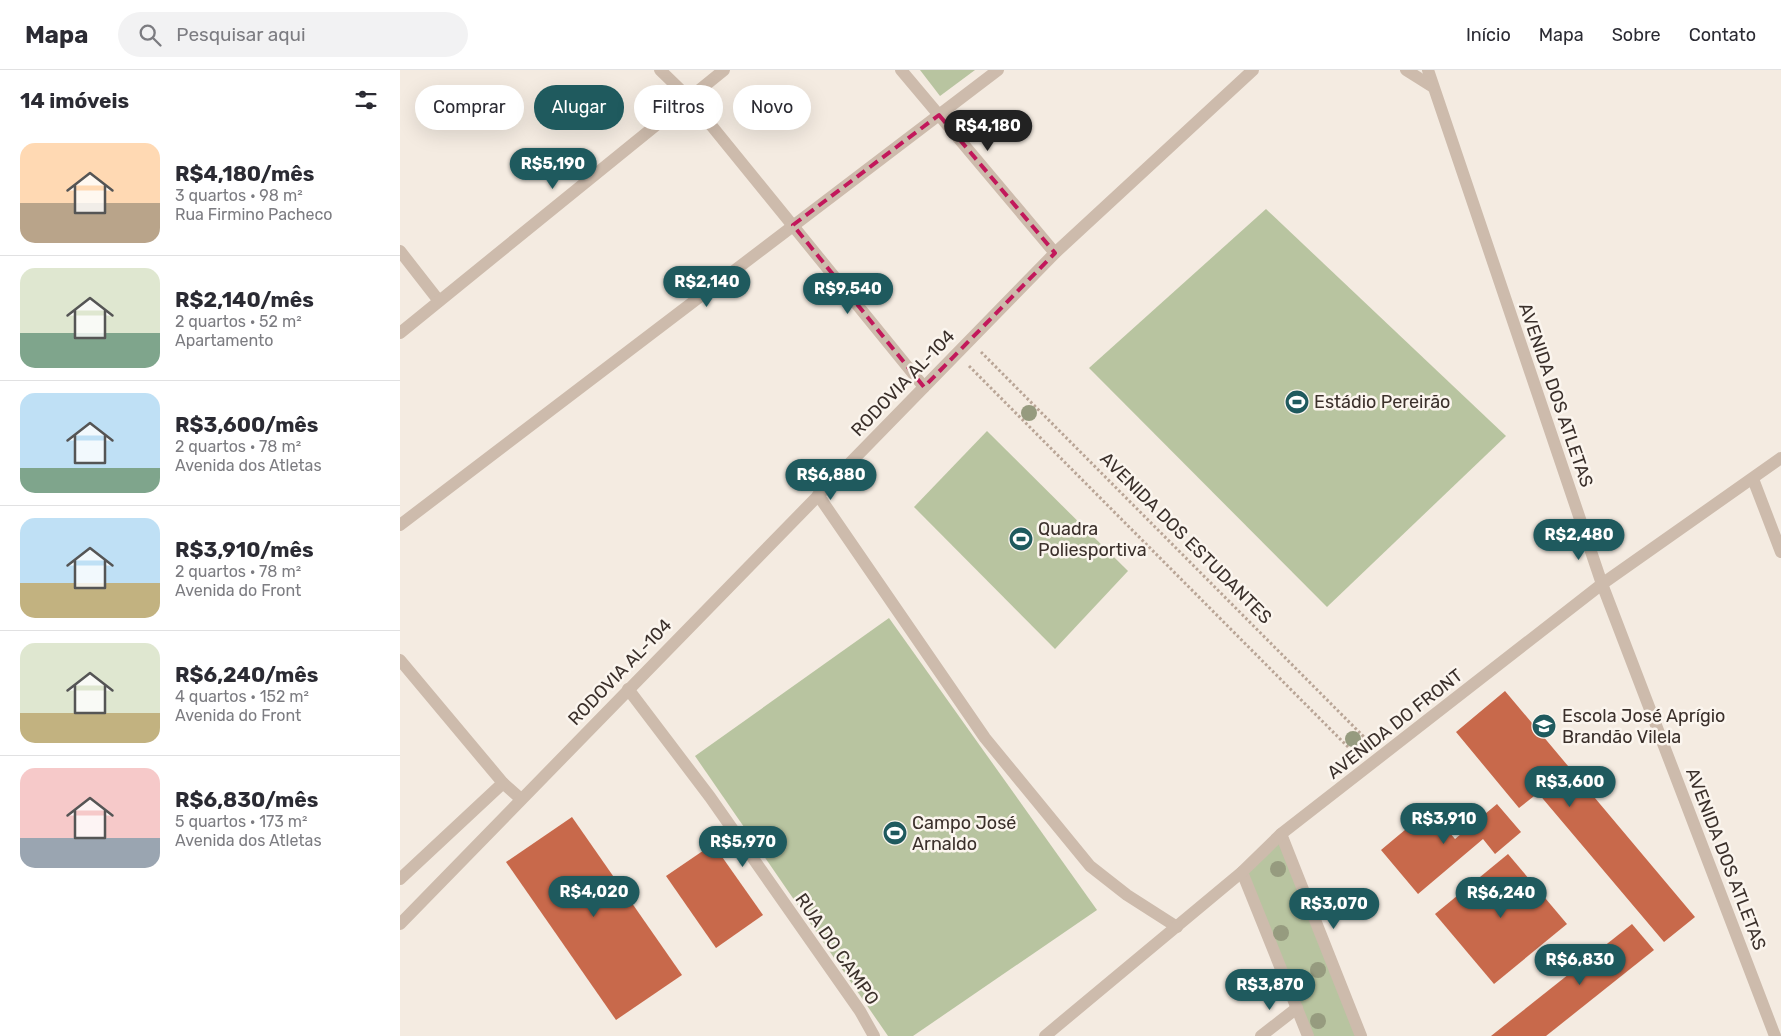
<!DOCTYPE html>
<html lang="pt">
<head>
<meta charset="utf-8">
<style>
	body { margin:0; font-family:Rubik,sans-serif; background:#f2f2f3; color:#2b2b33; height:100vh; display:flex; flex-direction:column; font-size:19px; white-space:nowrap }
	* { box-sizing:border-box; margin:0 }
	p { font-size:16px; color:#7c7c81 }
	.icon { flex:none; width:28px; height:28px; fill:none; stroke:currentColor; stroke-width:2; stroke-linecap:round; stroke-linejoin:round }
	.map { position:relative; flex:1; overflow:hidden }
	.drawer { display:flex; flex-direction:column; background:#fff; width:400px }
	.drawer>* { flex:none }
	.top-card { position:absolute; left:15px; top:15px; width:475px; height:45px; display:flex; gap:10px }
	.price { position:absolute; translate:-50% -42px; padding:0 11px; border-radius:18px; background:#1f5a5e; color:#fff; font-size:16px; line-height:32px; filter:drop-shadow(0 1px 2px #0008) }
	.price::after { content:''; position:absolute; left:50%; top:30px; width:15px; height:11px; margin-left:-8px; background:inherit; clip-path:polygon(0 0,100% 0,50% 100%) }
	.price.active { background:#222; color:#fff }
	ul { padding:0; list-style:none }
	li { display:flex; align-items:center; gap:15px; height:125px; padding:0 20px }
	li+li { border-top:1px solid #e1e1e2 }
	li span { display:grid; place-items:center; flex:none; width:140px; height:100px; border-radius:15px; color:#555 }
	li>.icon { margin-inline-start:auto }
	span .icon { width:60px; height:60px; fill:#fffc; stroke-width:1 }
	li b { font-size:21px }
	h2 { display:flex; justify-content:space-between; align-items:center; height:60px; padding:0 20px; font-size:21px }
	.tag { padding:0 18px; border-radius:22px; background:#fff; box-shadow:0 5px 20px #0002; font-size:18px; line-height:45px }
	.tag.active { background:#1f5a5e; color:#fff }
	header { display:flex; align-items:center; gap:30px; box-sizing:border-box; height:70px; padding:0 25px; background:#fff; border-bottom:1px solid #e1e1e2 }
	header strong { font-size:24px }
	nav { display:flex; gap:28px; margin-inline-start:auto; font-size:18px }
	.search { width:350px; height:45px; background:#f2f2f3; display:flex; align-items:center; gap:12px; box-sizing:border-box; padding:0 18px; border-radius:28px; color:#7c7c81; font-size:19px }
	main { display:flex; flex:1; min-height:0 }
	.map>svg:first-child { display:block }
	.green { fill:#b8c4a0 }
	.building { fill:#c8694b }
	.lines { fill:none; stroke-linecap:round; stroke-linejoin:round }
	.path { stroke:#b9a596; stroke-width:3; stroke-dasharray:2.5 2.5; stroke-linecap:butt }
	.service { stroke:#cdbbac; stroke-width:12 }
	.minor { stroke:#cdbbac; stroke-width:12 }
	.tertiary { stroke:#cdbbac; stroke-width:12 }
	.tree { fill:#969b7f }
	.marked { fill:none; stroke:#c2185b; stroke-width:4; stroke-dasharray:10 6; stroke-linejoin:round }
	.labels { text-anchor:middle; stroke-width:5; stroke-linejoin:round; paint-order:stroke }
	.street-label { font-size:18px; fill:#3b302b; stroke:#fbf5ee }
	.poi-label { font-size:18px; fill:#3b302b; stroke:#fbf5ee; text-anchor:start }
</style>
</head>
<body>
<header>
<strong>Mapa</strong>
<div class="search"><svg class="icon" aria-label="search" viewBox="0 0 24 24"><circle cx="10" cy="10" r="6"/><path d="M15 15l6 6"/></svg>Pesquisar aqui</div>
<nav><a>Início</a><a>Mapa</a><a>Sobre</a><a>Contato</a></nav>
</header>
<main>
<section class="drawer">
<h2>14 imóveis<svg class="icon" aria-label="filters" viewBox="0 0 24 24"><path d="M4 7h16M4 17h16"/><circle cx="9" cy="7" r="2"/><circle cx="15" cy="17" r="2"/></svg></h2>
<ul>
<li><span style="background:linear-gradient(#ffd9b3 60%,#b9a48a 0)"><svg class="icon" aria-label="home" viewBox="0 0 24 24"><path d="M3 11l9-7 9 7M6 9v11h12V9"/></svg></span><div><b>R$4,180/mês</b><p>3 quartos · 98 m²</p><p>Rua Firmino Pacheco</p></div></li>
<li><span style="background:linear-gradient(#dfe7d0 65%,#7fa58c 0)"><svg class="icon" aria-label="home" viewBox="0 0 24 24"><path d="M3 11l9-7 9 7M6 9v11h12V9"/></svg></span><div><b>R$2,140/mês</b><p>2 quartos · 52 m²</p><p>Apartamento</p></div></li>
<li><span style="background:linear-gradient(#bfe0f5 75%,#7fa58c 0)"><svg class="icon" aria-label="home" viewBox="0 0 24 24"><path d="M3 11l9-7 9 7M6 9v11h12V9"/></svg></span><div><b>R$3,600/mês</b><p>2 quartos · 78 m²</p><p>Avenida dos Atletas</p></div></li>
<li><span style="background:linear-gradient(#bfe0f5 65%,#c2b280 0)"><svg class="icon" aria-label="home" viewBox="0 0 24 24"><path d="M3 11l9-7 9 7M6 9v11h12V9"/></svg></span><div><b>R$3,910/mês</b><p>2 quartos · 78 m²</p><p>Avenida do Front</p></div></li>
<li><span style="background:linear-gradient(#dfe7d0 70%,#c2b280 0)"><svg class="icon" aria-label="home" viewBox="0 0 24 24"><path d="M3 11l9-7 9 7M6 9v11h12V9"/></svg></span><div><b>R$6,240/mês</b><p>4 quartos · 152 m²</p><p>Avenida do Front</p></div></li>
<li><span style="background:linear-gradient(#f6c9c9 70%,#9aa5b1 0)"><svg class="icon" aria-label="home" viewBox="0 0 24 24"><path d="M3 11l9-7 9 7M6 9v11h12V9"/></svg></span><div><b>R$6,830/mês</b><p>5 quartos · 173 m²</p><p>Avenida dos Atletas</p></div></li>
</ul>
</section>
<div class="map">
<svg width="1381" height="966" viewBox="0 0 1381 966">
	<rect width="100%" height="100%" fill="#f4ebe1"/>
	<g class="green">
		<polygon points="520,0 575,0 540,26"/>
		<polygon points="866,139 1106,366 927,537 689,298"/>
		<polygon points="587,361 728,501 655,579 514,437"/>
		<polygon points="489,548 697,840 513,966 488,966 295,686"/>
		<polygon points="879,769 956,966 909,966 844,801"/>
	</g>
	<g class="building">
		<polygon points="1105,621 1295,847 1264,872 1138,723 1119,738 1056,662"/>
		<polygon points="1097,734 1121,762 1095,784 1083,769 1018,824 981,780 1030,739 1055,769"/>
		<polygon points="172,747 282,905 216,950 106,792"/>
		<polygon points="313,774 363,845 316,878 266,806"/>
		<polygon points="1108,784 1167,854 1094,914 1035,844"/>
		<polygon points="1232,854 1254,880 1146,966 1091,966"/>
	</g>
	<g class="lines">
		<g class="path">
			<polyline points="581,282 970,673"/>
			<polyline points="569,296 956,685"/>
		</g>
		<polyline class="service" points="418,425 585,668 690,796 727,825 777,857"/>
		<g class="minor">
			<polyline points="260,0 289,28 524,317"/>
			<polyline points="501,0 655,183"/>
			<polyline points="1028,0 1202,514 1375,966"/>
			<polyline points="0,181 39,231"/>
			<polyline points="0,263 324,0"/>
			<polyline points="1353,409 1381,482"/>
			<polyline points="0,455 598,0"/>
			<polyline points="0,590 103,713 121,729"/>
			<polyline points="228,619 310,727 460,941 474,966"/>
			<polyline points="881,764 961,966"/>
			<polyline points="842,802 908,966"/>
			<polyline points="0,809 103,713"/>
			<polyline points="645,966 842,802 881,764 1202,514 1381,388"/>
			<polyline points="861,966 897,938"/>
		</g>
		<g class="tertiary">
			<polyline points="1006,0 1033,17"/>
			<polyline points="0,854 655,183 853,0"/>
		</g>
	</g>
	<g class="tree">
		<circle cx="629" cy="343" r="8"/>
		<circle cx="953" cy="669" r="8"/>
		<circle cx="878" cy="799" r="8"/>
		<circle cx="881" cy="863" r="8"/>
		<circle cx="918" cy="900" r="8"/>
		<circle cx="918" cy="951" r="8"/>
	</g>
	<path class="marked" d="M539,45L655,183L524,317L393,155Z"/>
	<defs>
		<symbol id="stadium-disc" viewBox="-11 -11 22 22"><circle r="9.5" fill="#1f5a5e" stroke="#fbf5ee"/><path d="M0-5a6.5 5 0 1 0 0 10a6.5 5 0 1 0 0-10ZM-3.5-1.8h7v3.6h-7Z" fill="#fff"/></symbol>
		<symbol id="school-disc" viewBox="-11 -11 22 22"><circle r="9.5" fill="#1f5a5e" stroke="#fbf5ee"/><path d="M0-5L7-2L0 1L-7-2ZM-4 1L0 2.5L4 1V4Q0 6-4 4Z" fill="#fff"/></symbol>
	</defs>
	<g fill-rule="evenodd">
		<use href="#stadium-disc" x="883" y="318" width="28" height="28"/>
		<use href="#stadium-disc" x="607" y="455" width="28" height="28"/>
		<use href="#school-disc" x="1130" y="642" width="28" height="28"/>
		<use href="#stadium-disc" x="481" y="749" width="28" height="28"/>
	</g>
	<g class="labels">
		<g class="street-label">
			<text transform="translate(503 313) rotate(-46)" y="6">RODOVIA AL-104</text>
			<text transform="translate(1156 325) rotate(71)" y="6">AVENIDA DOS ATLETAS</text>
			<text transform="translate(786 468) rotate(45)" y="6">AVENIDA DOS ESTUDANTES</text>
			<text transform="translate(220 602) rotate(-46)" y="6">RODOVIA AL-104</text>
			<text transform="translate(995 654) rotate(-38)" y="6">AVENIDA DO FRONT</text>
			<text transform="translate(1326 789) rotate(69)" y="6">AVENIDA DOS ATLETAS</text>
			<text transform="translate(437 879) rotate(55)" y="6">RUA DO CAMPO</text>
		</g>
		<g class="poi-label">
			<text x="914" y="338">Estádio Pereirão</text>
			<text x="638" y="465">Quadra<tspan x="638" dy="21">Poliesportiva</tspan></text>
			<text x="1162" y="652">Escola José Aprígio<tspan x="1162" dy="21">Brandão Vilela</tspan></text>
			<text x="512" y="759">Campo José<tspan x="512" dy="21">Arnaldo</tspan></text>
		</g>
	</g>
</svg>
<b class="price active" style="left:588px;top:82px">R$4,180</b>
<b class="price" style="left:153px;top:120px">R$5,190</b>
<b class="price" style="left:307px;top:238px">R$2,140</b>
<b class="price" style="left:448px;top:245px">R$9,540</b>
<b class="price" style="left:431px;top:431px">R$6,880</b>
<b class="price" style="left:1179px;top:491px">R$2,480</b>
<b class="price" style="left:1170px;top:738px">R$3,600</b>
<b class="price" style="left:1044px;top:775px">R$3,910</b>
<b class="price" style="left:343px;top:798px">R$5,970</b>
<b class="price" style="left:194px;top:848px">R$4,020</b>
<b class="price" style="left:1101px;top:849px">R$6,240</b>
<b class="price" style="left:934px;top:860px">R$3,070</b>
<b class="price" style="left:1180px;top:916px">R$6,830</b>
<b class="price" style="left:870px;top:941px">R$3,870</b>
<div class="top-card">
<a class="tag">Comprar</a>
<a class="tag active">Alugar</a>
<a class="tag">Filtros</a>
<a class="tag">Novo</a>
</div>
</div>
</main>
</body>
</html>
